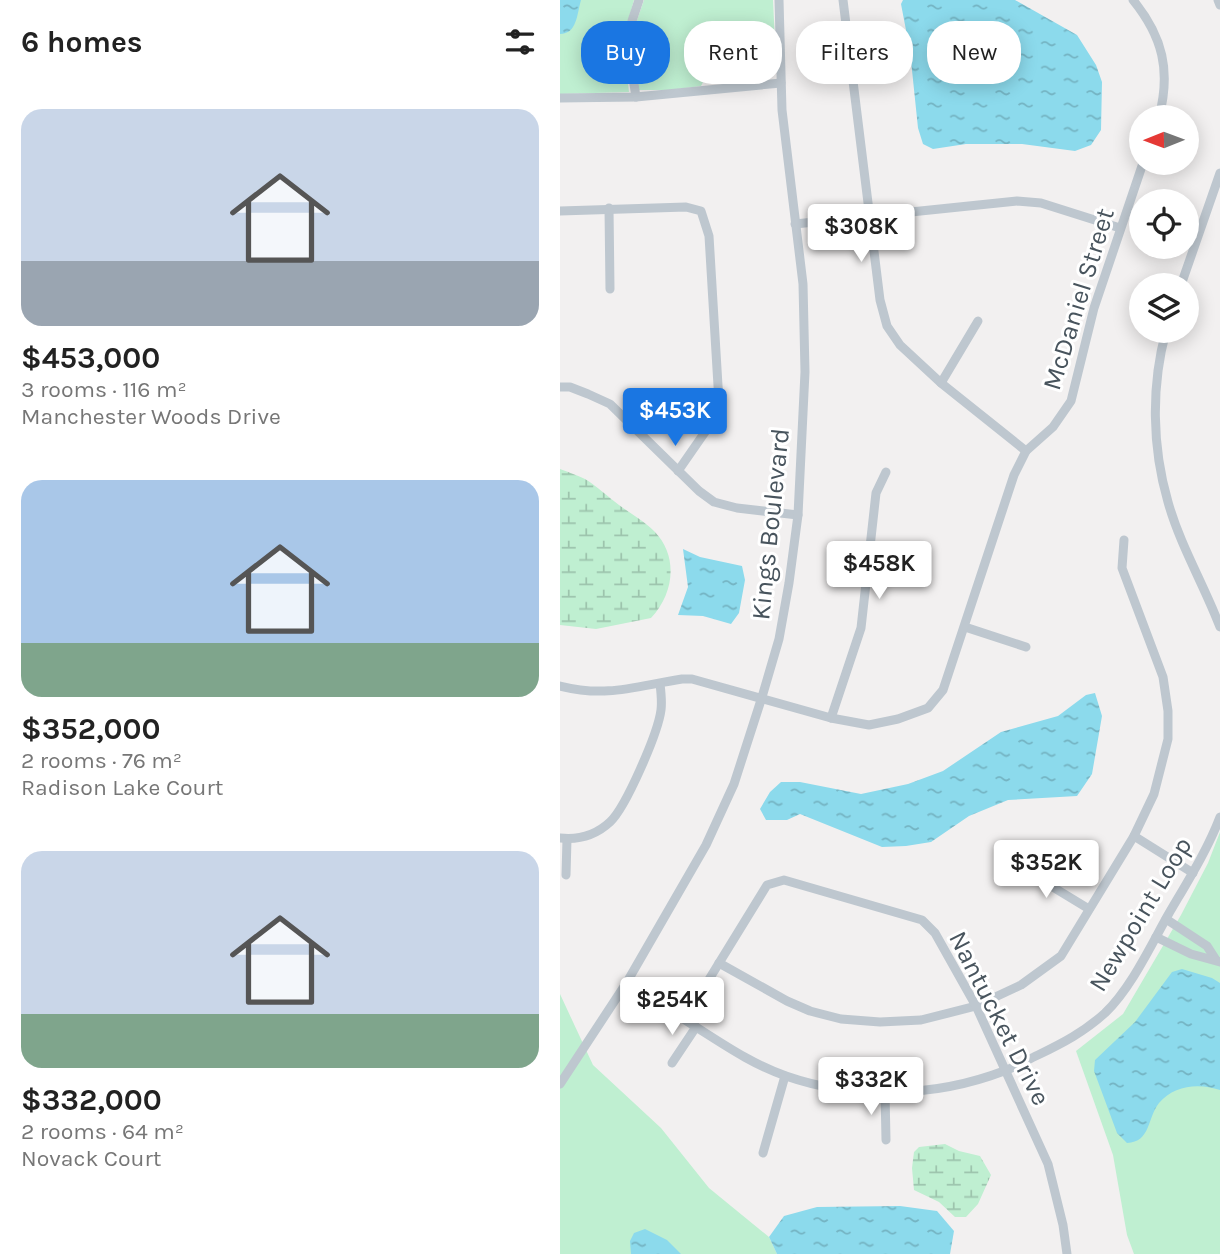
<!DOCTYPE html>
<html lang="en">
<head>
<meta charset="utf-8">
<style>
	body { margin:0; font-family:Karla,sans-serif; background:#f6f6f6; color:#222; height:100vh; display:flex; flex-direction:column; font-size:26px; white-space:nowrap }
	* { box-sizing:border-box; margin:0 }
	p { font-size:23px; color:#767676 }
	.icon { flex:none; width:38px; height:38px; fill:none; stroke:currentColor; stroke-width:2; stroke-linecap:round; stroke-linejoin:round }
	.map { position:relative; flex:1; overflow:hidden }
	.details { display:flex; flex-direction:column; background:#fff; width:560px }
	.details>* { flex:none }
	.banner { position:absolute; left:21px; top:21px; width:534px; height:63px; display:flex; gap:14px }
	.needle { width:46px; rotate:269deg }
	.tools { position:absolute; left:569px; top:105px; display:grid; gap:14px }
	.tools a { display:grid; place-items:center; width:70px; height:70px; border-radius:50%; background:#fff; box-shadow:0 4px 18px #0003; font-size:35px }
	.price { position:absolute; translate:-50% -60px; padding:0 16px; border-radius:7px; background:#fff; color:#222; font-size:23px; line-height:46px; filter:drop-shadow(0 2px 4px #0008) }
	.price::after { content:''; position:absolute; left:50%; top:42px; width:21px; height:16px; margin-left:-10px; background:inherit; clip-path:polygon(0 0,100% 0,50% 100%) }
	.price.current { background:#1a76e2; color:#fff }
	ul { padding:0; list-style:none }
	li { display:grid; align-content:center; gap:14px; height:371px; padding:0 21px }
	li span { display:grid; place-items:center; height:217px; border-radius:21px; color:#555 }
	li>.icon { margin-inline-start:auto }
	span .icon { width:126px; height:126px; fill:#fffc; stroke-width:1 }
	li b { font-size:30px }
	h2 { display:flex; justify-content:space-between; align-items:center; height:84px; padding:0 21px; font-size:30px }
	.pill { padding:0 24px; border-radius:28px; background:#fff; box-shadow:0 4px 18px #0003; font-size:24px; line-height:63px }
	.pill.current { background:#1a76e2; color:#fff }
	main { display:flex; flex:1; min-height:0 }
	.map>svg:first-child { display:block }
	.green { fill:#bfefd1 }
	.wetland { fill:url(#wetland-marsh) }
	.water { fill:url(#water-ripples) }
	.lines { fill:none; stroke-linecap:round; stroke-linejoin:round }
	.minor { stroke:#bec7cf; stroke-width:9 }
	.labels { text-anchor:middle; stroke-width:6; stroke-linejoin:round; paint-order:stroke }
	.street-label { font-size:26px; fill:#48545d; stroke:#fff }
</style>
</head>
<body>
<main>
<section class="details">
<h2>6 homes<svg class="icon" aria-label="filters" viewBox="0 0 24 24"><path d="M4 7h16M4 17h16"/><circle cx="9" cy="7" r="2"/><circle cx="15" cy="17" r="2"/></svg></h2>
<ul>
<li><span style="background:linear-gradient(#c9d6e8 70%,#9aa5b1 0)"><svg class="icon" aria-label="home" viewBox="0 0 24 24"><path d="M3 11l9-7 9 7M6 9v11h12V9"/></svg></span><div><b>$453,000</b><p>3 rooms · 116 m²</p><p>Manchester Woods Drive</p></div></li>
<li><span style="background:linear-gradient(#a9c7e8 75%,#7fa58c 0)"><svg class="icon" aria-label="home" viewBox="0 0 24 24"><path d="M3 11l9-7 9 7M6 9v11h12V9"/></svg></span><div><b>$352,000</b><p>2 rooms · 76 m²</p><p>Radison Lake Court</p></div></li>
<li><span style="background:linear-gradient(#c9d6e8 75%,#7fa58c 0)"><svg class="icon" aria-label="home" viewBox="0 0 24 24"><path d="M3 11l9-7 9 7M6 9v11h12V9"/></svg></span><div><b>$332,000</b><p>2 rooms · 64 m²</p><p>Novack Court</p></div></li>
</ul>
</section>
<div class="map">
<svg width="660" height="1254" viewBox="0 0 660 1254">
	<defs>
		<pattern id="wetland-marsh" width="20" height="14" patternUnits="userSpaceOnUse" patternTransform="scale(1.75)"><rect width="20" height="14" fill="#bfefd1"/><path d="M1 5h8M5 5V1M11 12h8M15 12V8" fill="none" stroke="#9dc4ad"/></pattern>
		<pattern id="water-ripples" width="26" height="14" patternUnits="userSpaceOnUse" patternTransform="scale(1.75)"><rect width="26" height="14" fill="#8cdaec"/><path d="M2 4q2-2 4 0t4 0M15 11q2-2 4 0t4 0" fill="none" stroke="#74b3c2"/></pattern>
	</defs>
	<rect width="100%" height="100%" fill="#f2f0f0"/>
	<g class="green">
		<polygon points="0,0 74,0 65,32 64,50 69,92 0,94"/>
		<path d="M84,0H213L216,63C205,77 179,81 167,66L144,67V80L141,86L110,90H78L74,40L76,23Z"/>
		<polygon points="660,832 660,1254 574,1254 567,1235 553,1155 516,1051 563,1014 621,915 648,863"/>
		<polygon points="0,994 33,1065 101,1128 149,1188 209,1237 217,1254 0,1254"/>
	</g>
	<g class="wetland">
		<path d="M0,469C8,472 17,475 25,479C37,486 48,497 59,505C71,514 84,521 94,531C119,556 114,594 91,618L36,629L0,625Z"/>
		<polygon points="385,1144 399,1151 420,1156 431,1175 418,1204 406,1217 395,1217 379,1202 354,1190 352,1168 354,1152 359,1147"/>
	</g>
	<g class="water">
		<path d="M0,0H21C17,14 17,34 0,34Z"/>
		<polygon points="343,0 455,0 517,35 536,65 542,82 541,130 531,145 515,151 462,144 406,144 373,149 363,144 358,128 350,51 341,4"/>
		<polygon points="123,549 140,557 182,566 185,580 179,613 171,624 143,616 118,615 128,587"/>
		<polygon points="535,693 542,716 532,774 517,796 448,800 409,816 371,842 346,846 322,847 240,814 227,820 206,820 200,809 210,792 221,782 240,782 301,794 348,784 383,771 441,732 498,716 526,695"/>
		<path d="M622,969L652,978L660,983V1090C639,1083 614,1085 599,1103C587,1118 591,1142 567,1143L557,1133L534,1071L535,1060L575,1022L612,972Z"/>
		<polygon points="340,1206 377,1211 394,1231 390,1254 217,1254 209,1237 224,1216 257,1207"/>
		<polygon points="85,1229 107,1240 121,1254 71,1254 70,1241 74,1233"/>
	</g>
	<g class="lines">
		<g class="minor">
			<polyline points="283,0 320,300 327,326 340,345 381,383 466,451"/>
			<path d="M573,0C603,37 611,71 599,117"/>
			<polyline points="658,0 660,5"/>
			<polyline points="76,97 69,52 72,21 79,0"/>
			<polyline points="0,98 76,97 221,83"/>
			<polyline points="49,208 50,289"/>
			<polyline points="0,211 126,207 141,211 149,236 159,402 152,422 118,471"/>
			<polyline points="235,224 457,201 481,203 560,228"/>
			<polyline points="621,285 660,173"/>
			<path d="M606,331C591,386 592,447 608,502C620,545 644,585 660,627"/>
			<polyline points="381,383 418,321"/>
			<polyline points="0,387 10,387 28,394 50,404 139,491 154,502 177,508 238,515"/>
			<polyline points="405,627 466,647"/>
			<path d="M0,686C48,698 76,686 122,679H132L271,718L309,725L338,719L368,708L383,690L454,475L466,451L493,427L511,401L534,308L583,163"/>
			<polyline points="271,718 301,628 316,493 326,472"/>
			<polyline points="574,836 633,873"/>
			<path d="M0,838C18,840 36,835 50,822C66,807 98,733 101,710C102,702 101,692 100,684"/>
			<polyline points="450,872 473,875 529,909"/>
			<polyline points="6,875 7,839"/>
			<polyline points="606,919 647,946 656,960"/>
			<polyline points="596,937 631,954 660,962"/>
			<polyline points="159,963 227,1001 250,1011 281,1019 320,1022 361,1020 416,1006 461,985 501,956 574,836 594,794 608,739 608,711 603,677 562,568 564,540"/>
			<path d="M67,982C93,999 120,1017 147,1034C172,1050 197,1066 226,1076C295,1100 376,1097 444,1071C456,1067 467,1060 478,1055C503,1043 524,1032 545,1013C571,988 590,947 608,915C626,884 647,851 660,817"/>
			<polyline points="140,994 207,885 224,880 362,920 375,933 416,1006 488,1164 503,1225 507,1254"/>
			<polyline points="112,1063 136,1027"/>
			<polyline points="0,1084 67,982 146,845 174,784 202,697 219,639 229,583 238,515 245,372 243,284 222,110 219,0"/>
			<polyline points="325,1092 326,1140"/>
			<polyline points="203,1153 225,1076"/>
		</g>
	</g>
	<g class="labels">
		<g class="street-label">
			<text transform="translate(518 299) rotate(-73)" y="9">McDaniel Street</text>
			<text transform="translate(210 524) rotate(-84)" y="9">Kings Boulevard</text>
			<text transform="translate(580 914) rotate(-59)" y="9">Newpoint Loop</text>
			<text transform="translate(440 1018) rotate(63)" y="9">Nantucket Drive</text>
		</g>
	</g>
</svg>
<div class="tools">
<a><svg class="needle" viewBox="-14 -14 28 28"><path d="M0-13l5 13h-10z" fill="#e53935"/><path d="M0 13l5-13h-10z" fill="#767676"/></svg></a>
<a><svg class="icon" aria-label="locate" viewBox="0 0 24 24"><circle cx="12" cy="12" r="6"/><path d="M12 2v4M12 18v4M2 12h4M18 12h4"/></svg></a>
<a><svg class="icon" aria-label="layers" viewBox="0 0 24 24"><path d="M12 4l9 5-9 5-9-5zM3 14l9 5 9-5"/></svg></a>
</div>
<b class="price" style="left:301px;top:264px">$308K</b>
<b class="price current" style="left:115px;top:448px">$453K</b>
<b class="price" style="left:319px;top:601px">$458K</b>
<b class="price" style="left:486px;top:900px">$352K</b>
<b class="price" style="left:112px;top:1037px">$254K</b>
<b class="price" style="left:311px;top:1117px">$332K</b>
<div class="banner">
<a class="pill current">Buy</a>
<a class="pill">Rent</a>
<a class="pill">Filters</a>
<a class="pill">New</a>
</div>
</div>
</main>
</body>
</html>
